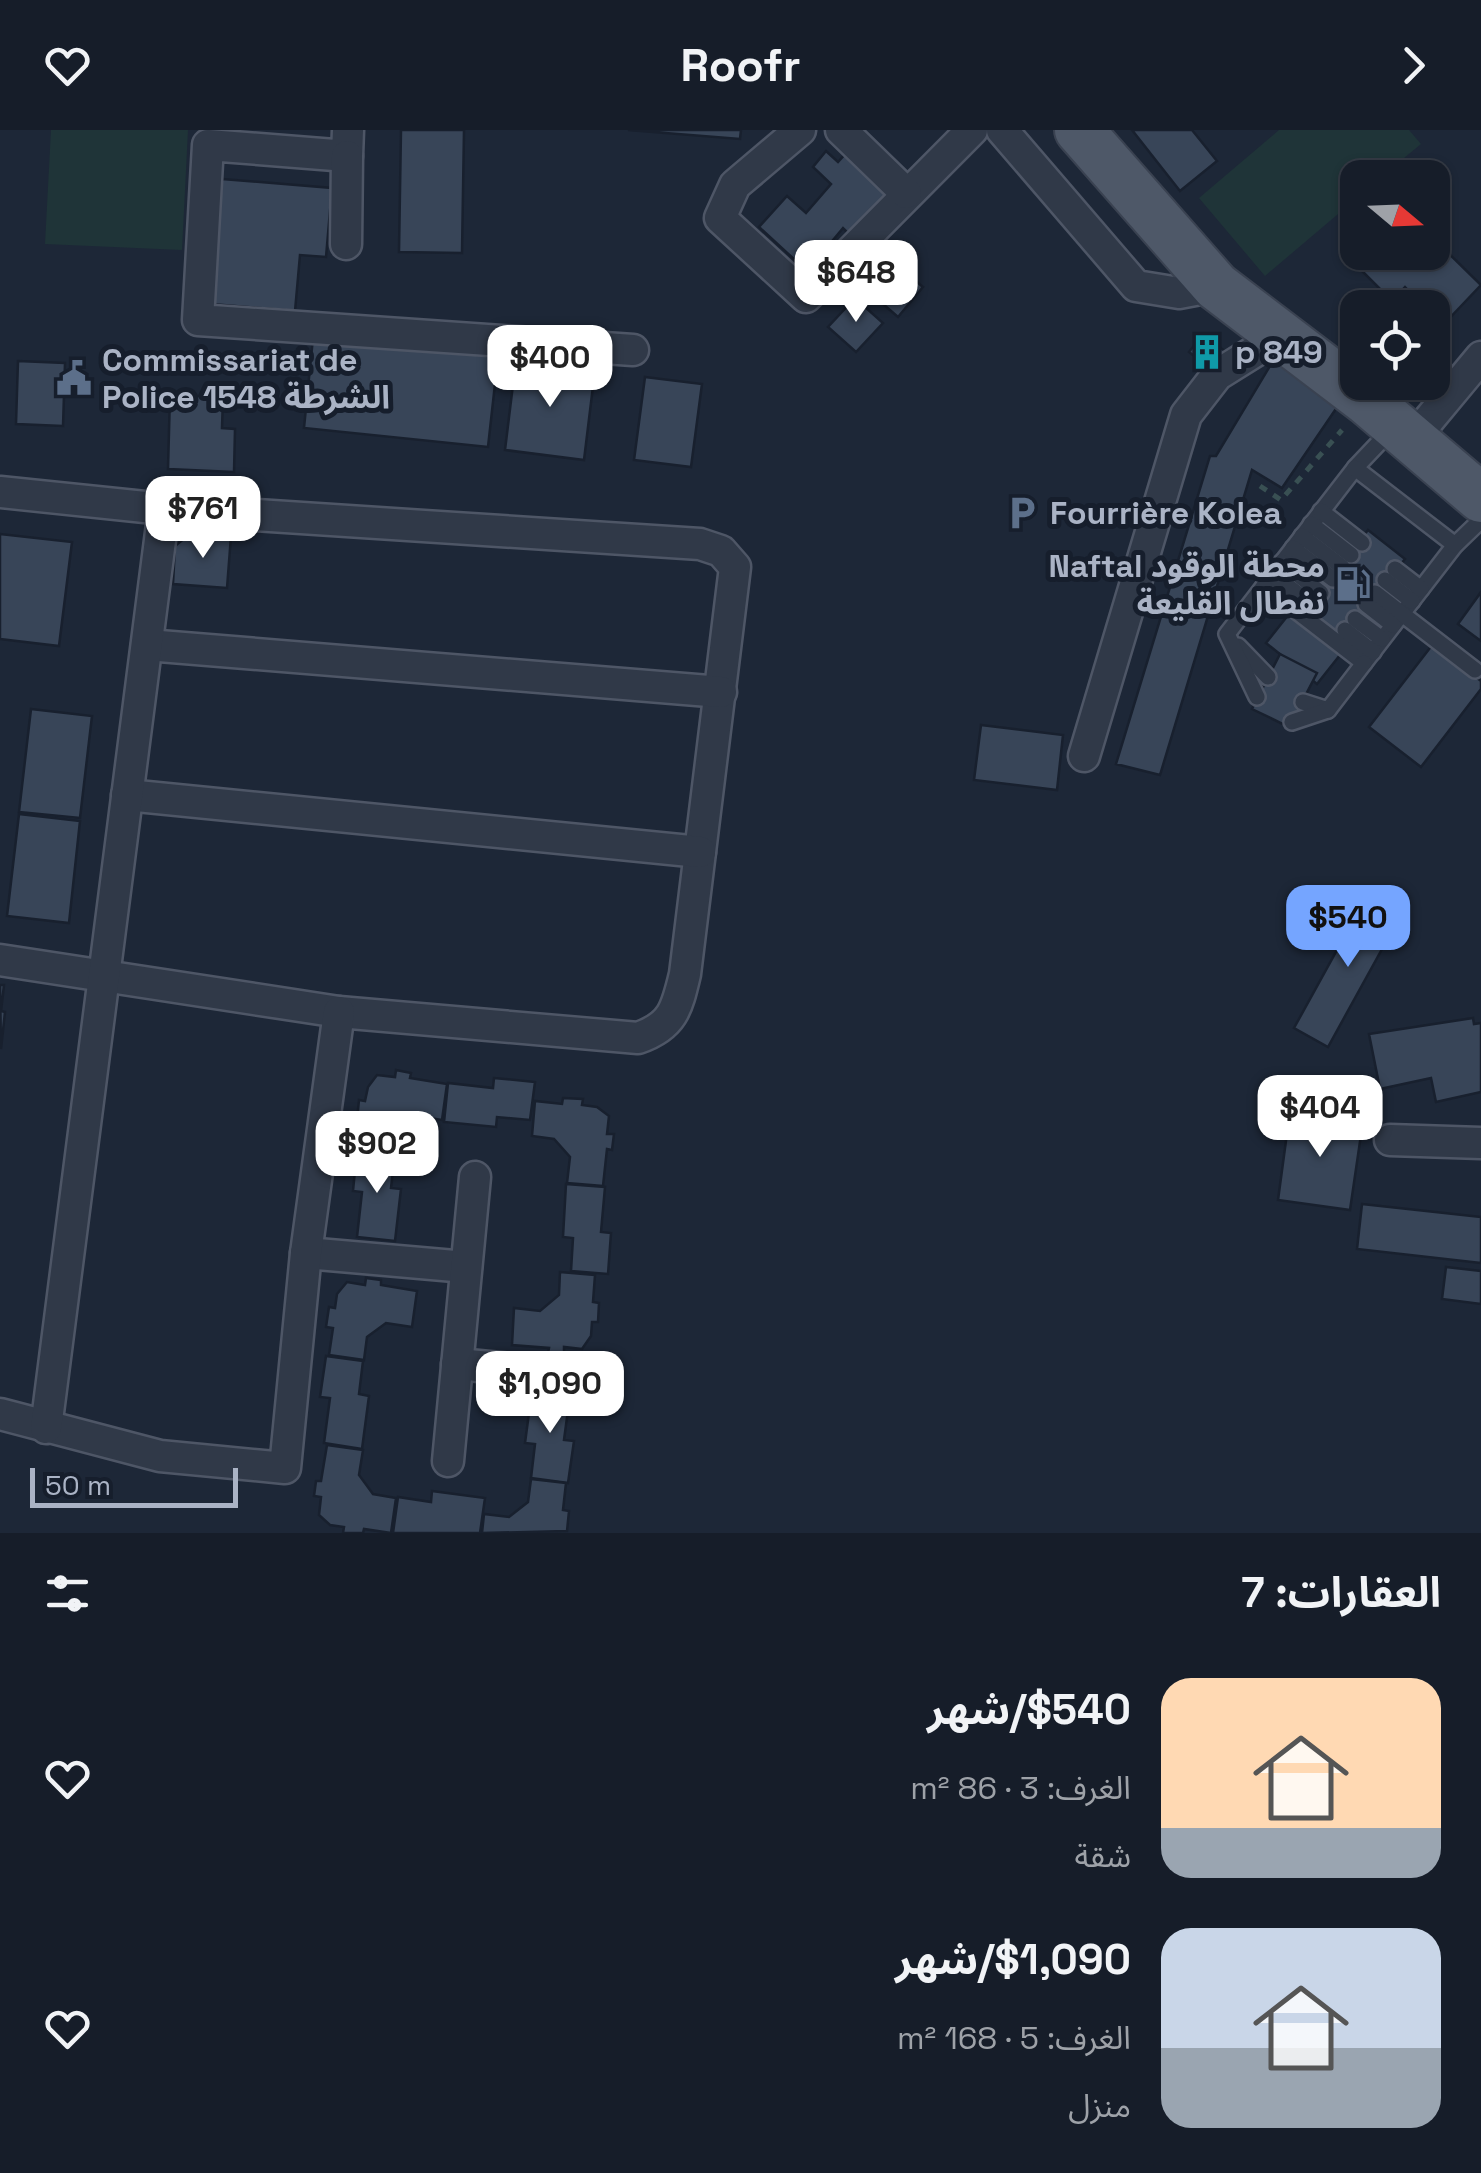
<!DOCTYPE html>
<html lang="ar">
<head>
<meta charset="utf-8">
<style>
	body { margin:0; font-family:"Space Grotesk","Noto Sans Arabic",sans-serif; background:#232a35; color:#f1f3f6; direction:rtl; height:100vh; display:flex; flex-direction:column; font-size:38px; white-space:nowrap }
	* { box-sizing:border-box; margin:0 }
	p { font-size:32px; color:#9ea2a8 }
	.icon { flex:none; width:55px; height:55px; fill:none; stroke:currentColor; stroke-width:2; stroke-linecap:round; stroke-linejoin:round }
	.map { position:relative; height:1403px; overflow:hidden; direction:ltr }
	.sheet { display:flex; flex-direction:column; background:#161d29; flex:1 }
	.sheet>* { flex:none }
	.needle { width:65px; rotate:109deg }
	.tools { position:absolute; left:1340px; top:30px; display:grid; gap:20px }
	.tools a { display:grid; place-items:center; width:110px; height:110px; border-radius:20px; background:#161d29; box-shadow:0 2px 8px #0004,0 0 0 2px #353b46; font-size:50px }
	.scale { position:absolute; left:30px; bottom:25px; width:208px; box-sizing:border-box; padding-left:10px; border:5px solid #aab3c5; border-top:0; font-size:28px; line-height:35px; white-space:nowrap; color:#aab3c5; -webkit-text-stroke:8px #161e2c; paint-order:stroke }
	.price { position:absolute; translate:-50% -85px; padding:0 22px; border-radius:20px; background:#fff; color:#222; font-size:32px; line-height:65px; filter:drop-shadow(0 2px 5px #0008) }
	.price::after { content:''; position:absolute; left:50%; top:60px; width:30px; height:22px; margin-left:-15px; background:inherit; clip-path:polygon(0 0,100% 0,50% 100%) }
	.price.active { background:#75a5ff; color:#111 }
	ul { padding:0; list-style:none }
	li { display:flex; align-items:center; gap:30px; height:250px; padding:0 40px }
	li span { display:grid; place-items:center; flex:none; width:280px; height:200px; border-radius:30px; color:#555 }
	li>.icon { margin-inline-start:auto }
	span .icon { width:120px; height:120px; fill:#fffc; stroke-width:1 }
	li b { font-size:42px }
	h2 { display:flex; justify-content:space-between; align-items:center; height:120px; padding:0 40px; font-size:42px }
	header { display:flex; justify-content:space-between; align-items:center; height:130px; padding:0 40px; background:#161d29; font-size:45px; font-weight:800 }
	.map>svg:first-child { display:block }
	.green { fill:#1f3438 }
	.building { fill:#384558; stroke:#18202e; stroke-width:2.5 }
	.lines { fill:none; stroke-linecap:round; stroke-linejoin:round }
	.service-casing { stroke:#4e5666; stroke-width:20 }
	.minor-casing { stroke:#4e5666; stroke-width:35 }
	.primary-casing { stroke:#3a4251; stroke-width:52 }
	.path { stroke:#395053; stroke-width:5; stroke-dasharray:8 8; stroke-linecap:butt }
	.service { stroke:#303948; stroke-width:15 }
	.minor { stroke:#303948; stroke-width:30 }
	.primary { stroke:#4e5868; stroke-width:48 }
	.labels { text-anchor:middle; stroke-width:10; stroke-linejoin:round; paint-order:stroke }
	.poi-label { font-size:32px; font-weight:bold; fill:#aab3c5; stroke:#161e2c; text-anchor:start }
</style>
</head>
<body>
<header><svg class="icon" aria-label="forward" viewBox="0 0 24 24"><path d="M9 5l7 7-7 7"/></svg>Roofr<svg class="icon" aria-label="heart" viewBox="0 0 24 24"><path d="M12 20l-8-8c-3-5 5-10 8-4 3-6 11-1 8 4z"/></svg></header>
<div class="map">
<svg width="1481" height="1403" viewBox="0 0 1481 1403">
	<rect width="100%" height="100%" fill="#1d2737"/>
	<g class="green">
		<polygon points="51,0 188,0 182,120 45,114"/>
		<polygon points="1279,0 1409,0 1421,14 1381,47 1358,48 1357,68 1265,146 1199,68"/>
	</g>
	<g class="building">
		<polygon points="401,0 464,0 462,123 399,122"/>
		<polygon points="628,0 741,0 740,9"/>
		<polygon points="1132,0 1192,0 1217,31 1180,61"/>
		<polygon points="826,21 838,32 848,21 893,61 852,107 843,98 823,122 812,112 796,131 759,97 787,66 806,83 831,54 813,37"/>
		<polygon points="222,49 332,58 326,127 300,125 295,181 211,174"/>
		<polygon points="1436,111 1481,155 1443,195 1432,184 1432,178 1425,178 1405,157 1392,171 1353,132 1362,122 1415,122 1420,127 1432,122"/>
		<polygon points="893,132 923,157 898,187 868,161"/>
		<polygon points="855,168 883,193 856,222 828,197"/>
		<polygon points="1202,205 1225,221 1211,239 1189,222"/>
		<polygon points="313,208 498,227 488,317 304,298"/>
		<polygon points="1279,221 1342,270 1282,358 1252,340 1160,645 1116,634 1210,326 1216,326"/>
		<polygon points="516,230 595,240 584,330 505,320"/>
		<polygon points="18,231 65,233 63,296 16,294"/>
		<polygon points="645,247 702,254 691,337 634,330"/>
		<polygon points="170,265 223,267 222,298 235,299 234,342 168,339"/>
		<polygon points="1368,400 1405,429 1324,531 1287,501"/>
		<polygon points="191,403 231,406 227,458 173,454 175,416"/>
		<polygon points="0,404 72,412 59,516 0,509"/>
		<polygon points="1481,462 1481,511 1458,494"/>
		<polygon points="1289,484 1340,525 1317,554 1266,513"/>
		<polygon points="1433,514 1481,551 1481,559 1421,637 1369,597"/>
		<polygon points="1280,524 1317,543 1289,597 1252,579"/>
		<polygon points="31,579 92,586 80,688 19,682"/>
		<polygon points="981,595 1063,605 1057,660 974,650"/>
		<polygon points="19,684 80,691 69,793 7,786"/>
		<polygon points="1369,762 1403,781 1328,917 1294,898"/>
		<polygon points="0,855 4,855 1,881 5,882 1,919"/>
		<polygon points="1473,888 1474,894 1481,893 1481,962 1436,972 1431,948 1380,959 1369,904"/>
		<polygon points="396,940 411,943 410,948 447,954 442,990 417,986 397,1000 393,1023 359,1018 363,990 357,990 359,970 365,971 368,957 377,945 395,947"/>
		<polygon points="494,948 535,952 530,990 497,987 496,997 444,992 448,953 493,958"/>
		<polygon points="563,968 583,969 582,975 597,977 609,986 607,1004 614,1004 612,1020 607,1019 603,1056 567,1053 570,1027 554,1009 532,1006 535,971 562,974"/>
		<polygon points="1290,981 1363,991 1350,1080 1278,1070"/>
		<polygon points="357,1020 395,1024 391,1058 401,1059 395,1111 357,1107 362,1062 353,1061"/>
		<polygon points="566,1054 605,1057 601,1102 611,1103 608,1144 571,1141 573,1108 563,1107"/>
		<polygon points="1362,1074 1481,1087 1481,1133 1357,1119"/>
		<polygon points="1446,1137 1481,1141 1481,1174 1442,1169"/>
		<polygon points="560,1142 595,1145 593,1172 599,1173 598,1192 592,1192 591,1206 582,1219 564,1217 564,1224 548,1223 549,1218 512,1215 514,1178 540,1181 559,1165"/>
		<polygon points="366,1148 381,1150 381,1155 417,1161 412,1197 386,1193 367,1207 364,1230 329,1225 333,1198 326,1197 329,1177 335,1178 337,1164 347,1152 365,1155"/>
		<polygon points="326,1226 363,1231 359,1264 369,1266 362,1319 324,1313 330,1268 320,1267"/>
		<polygon points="532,1260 570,1265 564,1310 574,1311 568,1353 531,1348 535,1314 525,1313"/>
		<polygon points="327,1315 363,1320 359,1345 373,1364 396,1368 391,1403 364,1399 363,1403 343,1403 344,1397 330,1395 319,1385 321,1367 314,1366 316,1351 321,1351"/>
		<polygon points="531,1349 566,1353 563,1380 569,1381 567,1401 482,1403 484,1384 509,1387 528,1372"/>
		<polygon points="432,1361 485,1368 480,1403 393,1403 398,1367 431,1372"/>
	</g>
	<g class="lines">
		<defs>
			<g id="service">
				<polyline points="1392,299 1355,338 1264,456 1364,533 1455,415 1481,390"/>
				<polyline points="1355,338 1455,415"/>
				<polyline points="1321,381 1362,413"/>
				<polyline points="1311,394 1351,425"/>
				<polyline points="1302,406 1342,437"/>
				<polyline points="1293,418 1333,449"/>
				<polyline points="1282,432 1321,463"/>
				<polyline points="1395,439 1421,459"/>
				<polyline points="1272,444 1311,474"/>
				<polyline points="1385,450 1412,471"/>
				<polyline points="1375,463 1475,540"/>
				<polyline points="1366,474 1393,495"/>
				<polyline points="1355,489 1382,509"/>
				<polyline points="1345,500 1373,522"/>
				<polyline points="1238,516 1268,547"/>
				<polyline points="1257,567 1227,504 1264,456"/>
				<polyline points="1303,572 1328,580"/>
				<polyline points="1292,592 1328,580 1364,533"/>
			</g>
			<g id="minor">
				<polyline points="348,0 347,26 208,15 198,190 633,220"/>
				<polyline points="800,0 735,55 720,88 806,167 972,0"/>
				<polyline points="841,0 906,63"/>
				<polyline points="1002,0 1136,156 1179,163 1216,156"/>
				<polyline points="346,114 347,26"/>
				<polyline points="1412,310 1481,227"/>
				<path d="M0,362L164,379L700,414L721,421L735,437L685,844C677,878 673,896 638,908L339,882L0,830"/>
				<polyline points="147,515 721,562"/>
				<polyline points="1084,626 1186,285 1217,245 1281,205"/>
				<polyline points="127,665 700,722"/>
				<polyline points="1390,1010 1481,1013"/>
				<polyline points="306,1123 466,1137"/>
				<polyline points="457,1234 554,1243"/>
				<polyline points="0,1284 160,1326 285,1338 306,1123 339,882"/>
				<polyline points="46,1298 164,379"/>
				<polyline points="448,1331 475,1047"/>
			</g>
			<polyline id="primary" points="1079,0 1216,156 1367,271 1481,368"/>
		</defs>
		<use href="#service" class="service-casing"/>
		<use href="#minor" class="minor-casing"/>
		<use href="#primary" class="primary-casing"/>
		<polyline class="path" points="1260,356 1281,370 1342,300"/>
		<use href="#service" class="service"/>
		<use href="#minor" class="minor"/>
		<use href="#primary" class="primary"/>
	</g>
	<defs>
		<symbol id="building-bare" viewBox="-9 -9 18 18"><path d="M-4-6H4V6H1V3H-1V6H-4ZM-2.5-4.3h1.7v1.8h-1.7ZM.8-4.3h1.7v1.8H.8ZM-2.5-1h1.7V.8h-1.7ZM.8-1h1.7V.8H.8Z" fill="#0f9aa8" stroke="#161e2c" stroke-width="2.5" paint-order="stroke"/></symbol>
		<symbol id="civic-bare" viewBox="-9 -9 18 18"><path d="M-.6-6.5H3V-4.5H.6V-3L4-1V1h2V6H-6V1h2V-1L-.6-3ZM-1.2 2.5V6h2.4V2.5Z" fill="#5c6f8a" stroke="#161e2c" stroke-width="2.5" paint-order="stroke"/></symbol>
		<symbol id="parking-bare" viewBox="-9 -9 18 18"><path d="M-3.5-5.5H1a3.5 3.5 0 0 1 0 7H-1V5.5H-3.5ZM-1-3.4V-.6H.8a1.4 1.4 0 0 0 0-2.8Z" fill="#5c6f8a" stroke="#161e2c" stroke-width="2.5" paint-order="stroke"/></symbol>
		<symbol id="fuel-bare" viewBox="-9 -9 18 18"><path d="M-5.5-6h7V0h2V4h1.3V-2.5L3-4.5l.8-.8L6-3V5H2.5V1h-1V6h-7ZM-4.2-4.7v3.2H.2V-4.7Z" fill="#5c6f8a" stroke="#161e2c" stroke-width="2.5" paint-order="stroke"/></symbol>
	</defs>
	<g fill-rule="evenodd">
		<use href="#building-bare" x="1182" y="197" width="50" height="50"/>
		<use href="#civic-bare" x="49" y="223" width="50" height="50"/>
		<use href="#parking-bare" x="997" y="358" width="50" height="50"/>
		<use href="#fuel-bare" x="1328" y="429" width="50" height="50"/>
	</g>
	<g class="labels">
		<g class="poi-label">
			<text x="1235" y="233">p 849</text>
			<text x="102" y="241">Commissariat de<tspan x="102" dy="37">Police 1548 الشرطة</tspan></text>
			<text x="1050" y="394">Fourrière Kolea</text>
			<text x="1325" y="447" text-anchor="end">Naftal محطة الوقود<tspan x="1325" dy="37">نفطال القليعة</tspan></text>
		</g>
	</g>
</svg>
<div class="tools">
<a><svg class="needle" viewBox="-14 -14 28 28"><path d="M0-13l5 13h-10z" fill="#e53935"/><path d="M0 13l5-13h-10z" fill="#9ea2a8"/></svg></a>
<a><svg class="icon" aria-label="locate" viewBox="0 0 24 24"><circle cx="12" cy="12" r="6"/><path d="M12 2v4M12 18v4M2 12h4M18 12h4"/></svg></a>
</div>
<div class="scale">50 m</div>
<b class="price" style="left:856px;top:195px">$648</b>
<b class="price" style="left:550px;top:280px">$400</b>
<b class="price" style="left:203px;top:431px">$761</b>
<b class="price active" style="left:1348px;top:840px">$540</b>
<b class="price" style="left:1320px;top:1030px">$404</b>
<b class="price" style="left:377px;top:1066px">$902</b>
<b class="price" style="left:550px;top:1306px">$1,090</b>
</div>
<section class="sheet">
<h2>العقارات: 7<svg class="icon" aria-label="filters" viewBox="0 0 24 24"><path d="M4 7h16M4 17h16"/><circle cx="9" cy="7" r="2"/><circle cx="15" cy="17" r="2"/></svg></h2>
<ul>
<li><span style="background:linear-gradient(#ffd9b3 75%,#9aa5b1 0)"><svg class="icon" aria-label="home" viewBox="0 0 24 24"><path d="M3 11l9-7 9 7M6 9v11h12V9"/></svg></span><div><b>$540/شهر</b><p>الغرف: 3 · 86 m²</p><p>شقة</p></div><svg class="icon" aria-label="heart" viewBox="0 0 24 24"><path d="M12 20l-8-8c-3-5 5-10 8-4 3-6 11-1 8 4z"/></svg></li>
<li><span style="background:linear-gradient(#c9d6e8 60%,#9aa5b1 0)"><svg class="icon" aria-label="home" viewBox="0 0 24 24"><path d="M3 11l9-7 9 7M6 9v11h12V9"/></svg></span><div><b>$1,090/شهر</b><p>الغرف: 5 · 168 m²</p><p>منزل</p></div><svg class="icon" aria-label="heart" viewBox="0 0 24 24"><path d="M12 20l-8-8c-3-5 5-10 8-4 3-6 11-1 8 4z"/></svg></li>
</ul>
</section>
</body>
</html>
